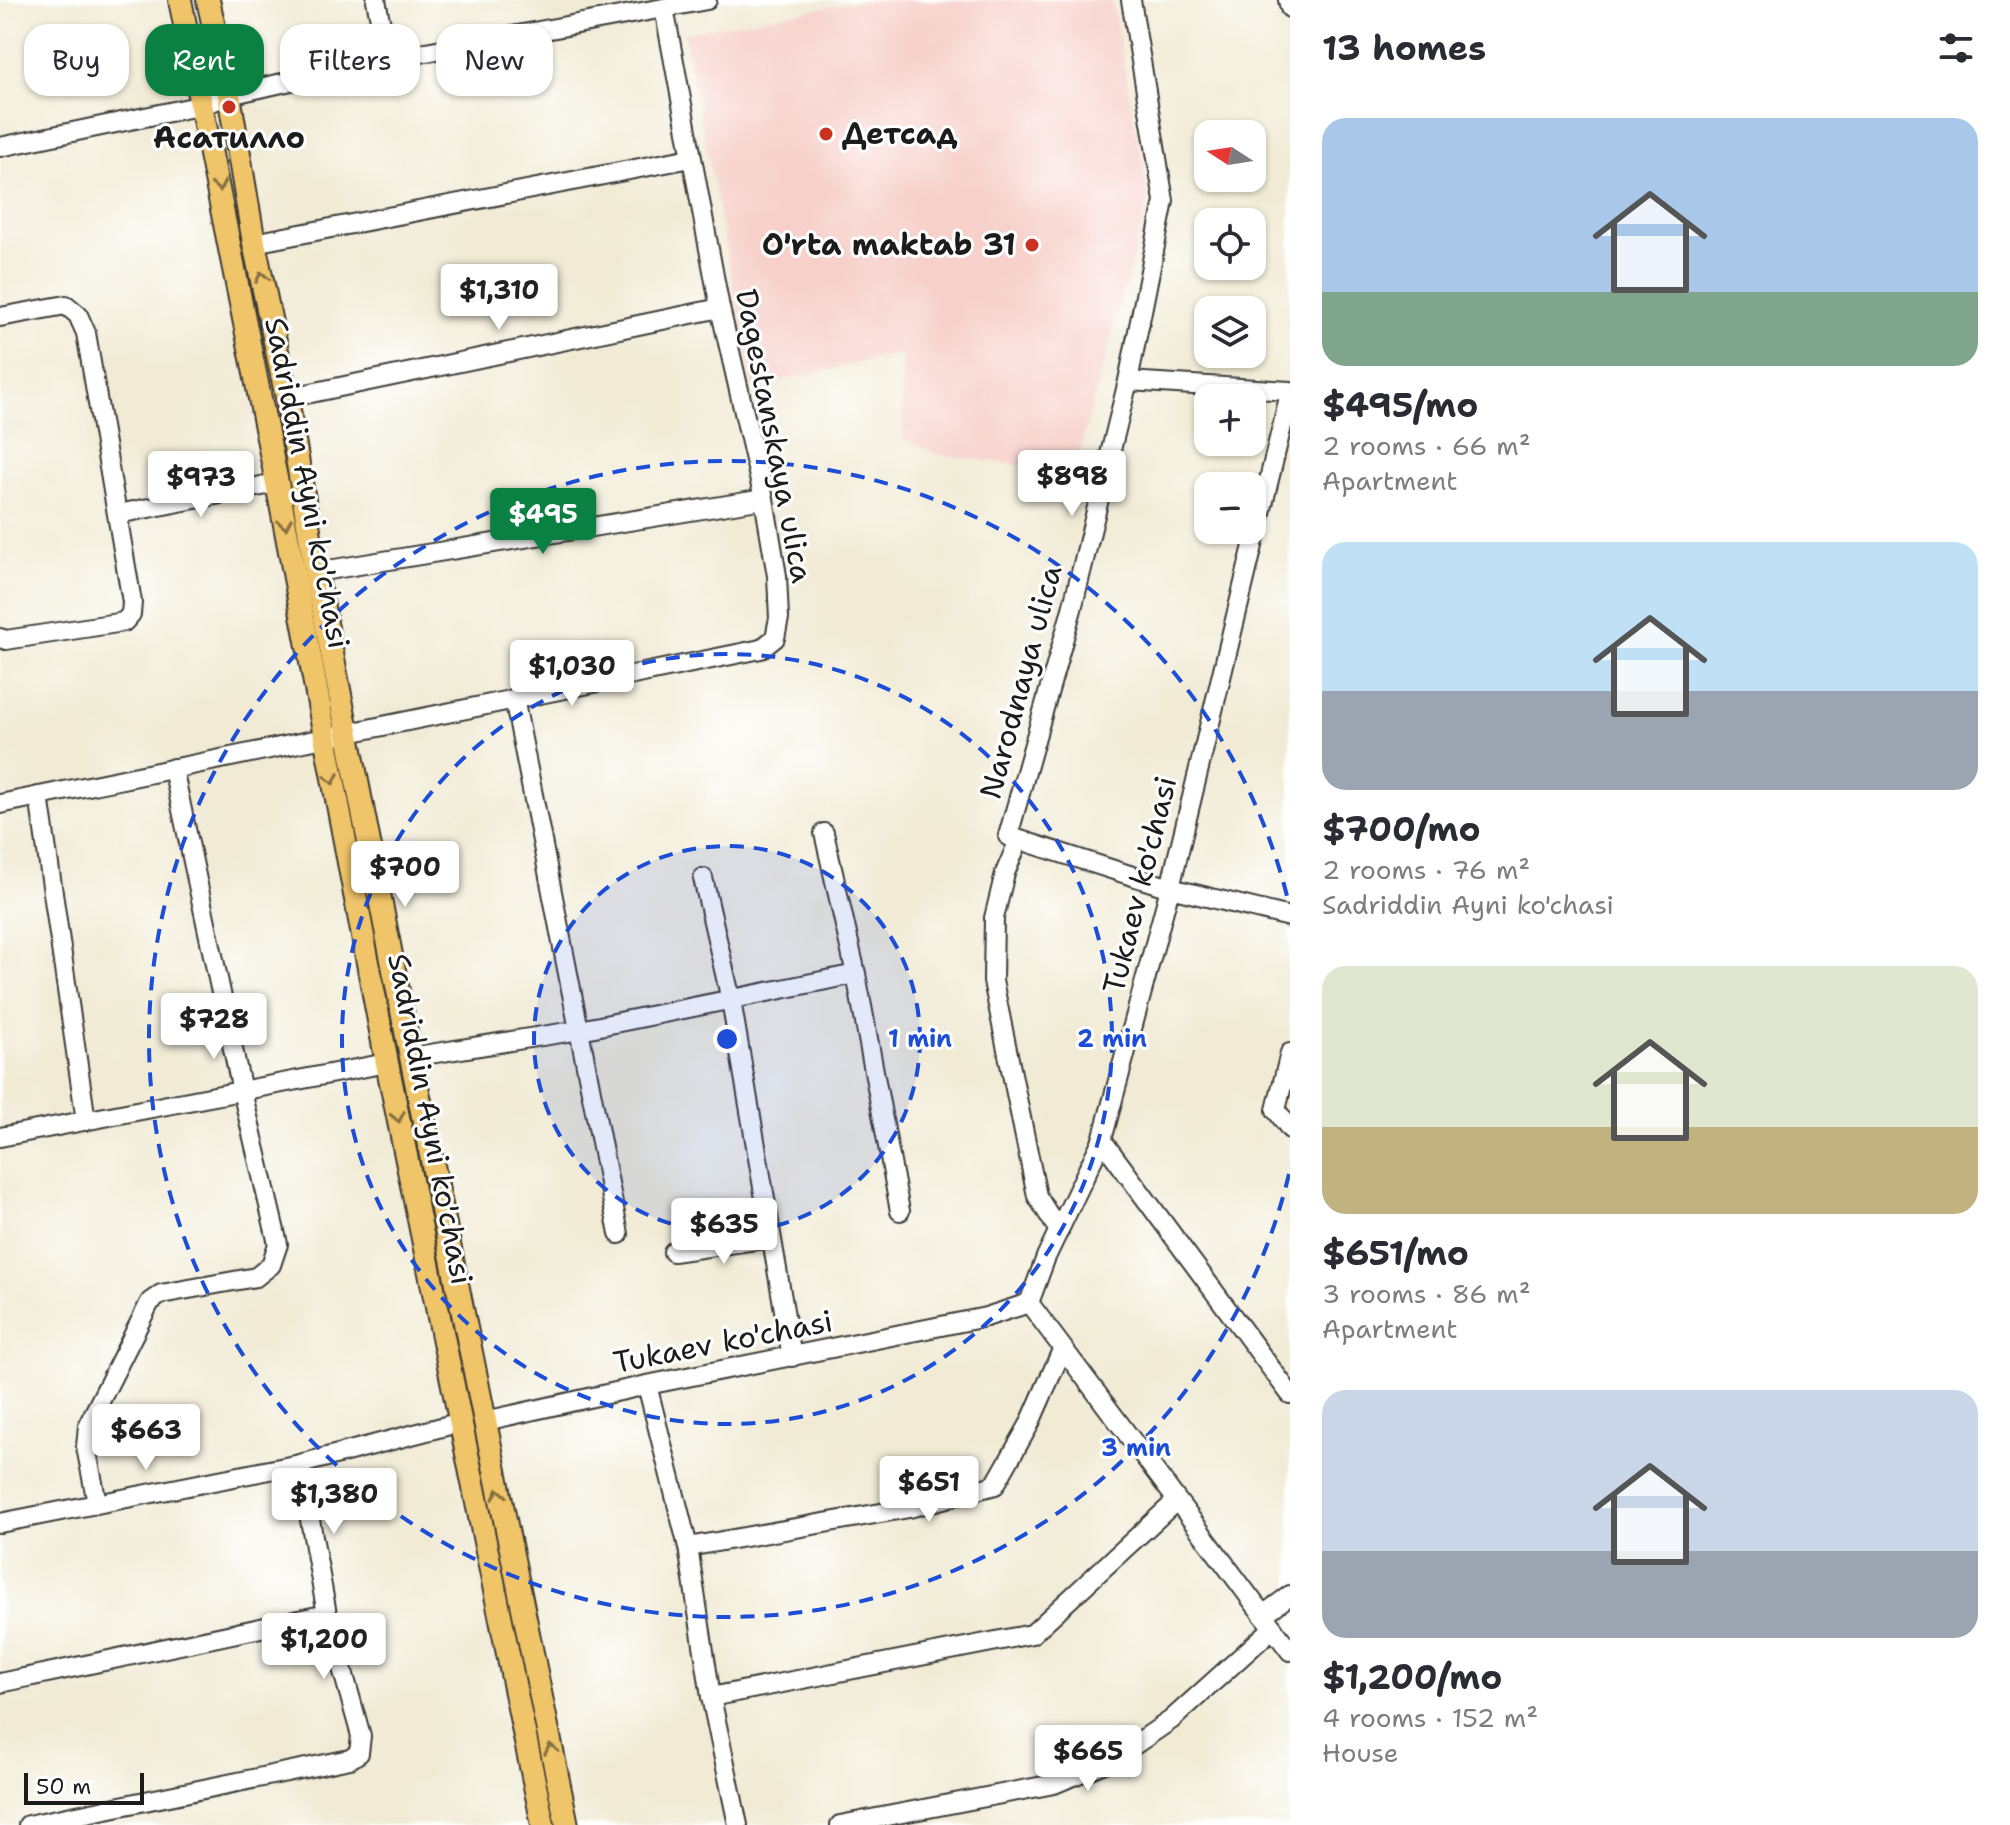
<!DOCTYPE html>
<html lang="en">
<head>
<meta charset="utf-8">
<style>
	body { margin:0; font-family:"Shantell Sans",sans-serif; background:#f7f7f7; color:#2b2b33; height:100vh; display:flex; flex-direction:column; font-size:30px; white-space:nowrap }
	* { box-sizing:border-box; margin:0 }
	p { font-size:26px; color:#7c7c81 }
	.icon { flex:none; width:44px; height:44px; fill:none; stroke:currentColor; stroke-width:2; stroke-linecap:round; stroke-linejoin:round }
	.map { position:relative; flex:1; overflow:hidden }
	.sheet { display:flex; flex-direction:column; background:#fff; width:720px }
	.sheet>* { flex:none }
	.top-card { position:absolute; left:24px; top:24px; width:760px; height:72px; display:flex; gap:16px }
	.needle { width:52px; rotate:282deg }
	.buttons { position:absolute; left:1194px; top:120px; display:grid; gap:16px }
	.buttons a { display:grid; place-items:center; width:72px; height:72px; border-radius:16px; background:#fff; box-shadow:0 2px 6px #0004; font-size:40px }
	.scale { position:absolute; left:24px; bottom:20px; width:120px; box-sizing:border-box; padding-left:8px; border:4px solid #1c1c1c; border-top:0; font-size:22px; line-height:28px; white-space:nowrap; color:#1c1c1c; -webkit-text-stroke:6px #fff; paint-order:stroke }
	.price { position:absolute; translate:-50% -68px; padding:0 18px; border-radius:8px; background:#fff; color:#222; font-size:26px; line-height:52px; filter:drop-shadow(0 2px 4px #0008) }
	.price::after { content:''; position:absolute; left:50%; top:48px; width:24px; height:18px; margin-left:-12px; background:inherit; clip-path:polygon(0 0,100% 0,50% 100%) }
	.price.on { background:#0b8043; color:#fff }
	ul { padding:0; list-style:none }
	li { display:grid; align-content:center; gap:16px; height:424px; padding:0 32px }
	li span { display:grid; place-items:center; height:248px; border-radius:24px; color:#555 }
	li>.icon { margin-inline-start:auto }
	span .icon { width:144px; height:144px; fill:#fffc; stroke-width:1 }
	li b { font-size:34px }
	h2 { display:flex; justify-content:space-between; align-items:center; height:96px; padding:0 32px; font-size:34px }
	.tag { padding:0 28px; border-radius:24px; background:#fff; box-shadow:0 2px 6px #0004; font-size:28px; line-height:72px }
	.tag.on { background:#0b8043; color:#fff }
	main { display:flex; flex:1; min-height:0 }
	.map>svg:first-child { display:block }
	.built { fill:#f7d0ca }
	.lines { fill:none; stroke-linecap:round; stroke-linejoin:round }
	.minor-casing { stroke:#3c3b38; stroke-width:22 }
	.major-casing { stroke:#3c3b38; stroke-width:26 }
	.minor { stroke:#fff; stroke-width:18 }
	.major { stroke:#f0c469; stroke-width:22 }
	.oneway { stroke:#867042 }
	.ring { fill:none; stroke:#1d4ed8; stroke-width:4; stroke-dasharray:14 10 }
	.poi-dot { fill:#c8321e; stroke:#fff; stroke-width:3 }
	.labels { text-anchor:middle; stroke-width:6; stroke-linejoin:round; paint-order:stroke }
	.poi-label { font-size:30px; font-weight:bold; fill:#1c1c1c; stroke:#fff; text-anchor:start }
	.street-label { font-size:30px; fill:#1c1c1c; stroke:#fff }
	.centre { fill:#1d4ed8; stroke:#fff; stroke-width:4 }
	.ring-label { font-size:24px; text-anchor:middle; font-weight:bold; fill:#1d4ed8; stroke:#fff; stroke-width:6; stroke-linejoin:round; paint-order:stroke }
</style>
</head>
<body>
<main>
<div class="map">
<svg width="1290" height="1825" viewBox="0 0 1290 1825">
	<rect width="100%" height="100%" fill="#fff"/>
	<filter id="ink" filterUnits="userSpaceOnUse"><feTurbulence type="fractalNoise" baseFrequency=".0125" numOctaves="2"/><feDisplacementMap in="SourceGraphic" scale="16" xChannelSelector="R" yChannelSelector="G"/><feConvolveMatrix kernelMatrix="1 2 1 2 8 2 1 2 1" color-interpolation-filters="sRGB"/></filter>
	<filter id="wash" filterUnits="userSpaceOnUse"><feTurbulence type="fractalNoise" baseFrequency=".006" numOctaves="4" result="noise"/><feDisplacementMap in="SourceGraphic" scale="32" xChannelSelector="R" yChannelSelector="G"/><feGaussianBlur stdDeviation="1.8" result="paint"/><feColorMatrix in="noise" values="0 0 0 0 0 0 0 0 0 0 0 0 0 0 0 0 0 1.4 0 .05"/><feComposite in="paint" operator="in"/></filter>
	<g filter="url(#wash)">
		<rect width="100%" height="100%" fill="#f1ebd5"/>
		<polygon class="built" points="866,0 1112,0 1149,199 1074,472 940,455 903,439 902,353 753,387 684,33"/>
	</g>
	<g filter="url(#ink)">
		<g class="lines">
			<defs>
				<g id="minor">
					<polyline points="376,0 388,59"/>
					<polyline points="1131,0 1164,201 1128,381 1072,609 1008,836 1170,888 1290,917"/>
					<polyline points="1288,0 1290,8"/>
					<polyline points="0,147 203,105 229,95 388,59 707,0"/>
					<polyline points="254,243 691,158"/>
					<polyline points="0,317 66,305 78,315 86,333 132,602 131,614 124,622 6,640 0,638"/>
					<polyline points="1128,381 1290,391"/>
					<polyline points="287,398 720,308"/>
					<polyline points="118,514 277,483"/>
					<polyline points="316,572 764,499"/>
					<polyline points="514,698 619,1234"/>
					<polyline points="39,796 86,1121"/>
					<polyline points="0,804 761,649 775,638 779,618 777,576 764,499 720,308 664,8"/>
					<polyline points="824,833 856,974 900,1211"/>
					<polyline points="1019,840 1005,873 994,918 993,981 1037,1196 1059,1231"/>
					<polyline points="703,878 731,1000 792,1357"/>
					<polyline points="1290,1053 1276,1110 1290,1129"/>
					<polyline points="411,1057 580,1030 856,974"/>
					<polyline points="0,1137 387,1063"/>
					<polyline points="1102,1140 1290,1394"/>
					<polyline points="673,1252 770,1238"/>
					<polyline points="1029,1303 1290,1651"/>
					<polyline points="647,1385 688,1547 711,1697 738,1825"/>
					<polyline points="485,1421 647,1385 986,1317 1029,1303 1046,1257 1102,1140 1170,888 1290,393"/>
					<polyline points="97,1503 86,1447 88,1425 150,1302 161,1294 256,1277 271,1265 278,1244 242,1091 173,768"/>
					<polyline points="0,1523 300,1464 461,1422"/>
					<polyline points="688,1547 909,1508 995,1485 1029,1425 1062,1350"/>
					<polyline points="1263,1615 1290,1595"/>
					<polyline points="0,1683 327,1614"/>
					<polyline points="711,1697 1032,1634 1176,1501"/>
					<polyline points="28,1825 350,1759 359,1753 361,1736 327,1614 300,1464"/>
					<polyline points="840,1825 1054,1784 1114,1759 1171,1720 1273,1628"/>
				</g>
				<g id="major">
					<polyline points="180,0 277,483 387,1063 543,1825"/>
					<polyline points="208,0 229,95 254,243 287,398 316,572 411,1057 567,1825"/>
				</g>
			</defs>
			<use href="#minor" class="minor-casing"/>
			<use href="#major" class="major-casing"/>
			<use href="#minor" class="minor"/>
			<use href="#major" class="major"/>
		</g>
		<defs><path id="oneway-chevron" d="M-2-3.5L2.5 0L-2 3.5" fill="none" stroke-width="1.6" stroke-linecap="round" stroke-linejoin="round" transform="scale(2)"/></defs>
		<g class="oneway">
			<use href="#oneway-chevron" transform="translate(219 186) rotate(79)"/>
			<use href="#oneway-chevron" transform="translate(262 277) rotate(-102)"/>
			<use href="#oneway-chevron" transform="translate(285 524) rotate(80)"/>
			<use href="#oneway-chevron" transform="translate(332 779) rotate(79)"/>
			<use href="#oneway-chevron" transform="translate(398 1117) rotate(78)"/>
			<use href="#oneway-chevron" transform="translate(499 1494) rotate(-102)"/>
			<use href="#oneway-chevron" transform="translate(551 1749) rotate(-102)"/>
		</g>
	</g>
	<circle cx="727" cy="1039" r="193" fill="#1d4ed8" fill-opacity=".12"/>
	<g class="ring">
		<circle cx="727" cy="1039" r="193"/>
		<circle cx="727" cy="1039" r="385"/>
		<path d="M1289 1174A578 578 0 1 1 1289 904"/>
	</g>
	<g class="poi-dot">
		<circle cx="229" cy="107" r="8"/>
		<circle cx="826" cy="134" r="8"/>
		<circle cx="1032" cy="245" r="8"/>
	</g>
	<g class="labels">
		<g class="poi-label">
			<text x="842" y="144">Детсад</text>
			<text x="229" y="148" text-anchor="middle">Асатилло</text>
			<text x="1016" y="255" text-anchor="end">O'rta maktab 31</text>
		</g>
		<g class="street-label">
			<text transform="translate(774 436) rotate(79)" y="10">Dagestanskaya ulica</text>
			<text transform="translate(307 483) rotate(79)" y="10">Sadriddin Ayni ko'chasi</text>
			<text transform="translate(1021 682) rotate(-75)" y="10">Narodnaya ulica</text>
			<text transform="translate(1140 885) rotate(-76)" y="10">Tukaev ko'chasi</text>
			<text transform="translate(430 1119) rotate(79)" y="10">Sadriddin Ayni ko'chasi</text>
			<text transform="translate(723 1342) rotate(-11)" y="10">Tukaev ko'chasi</text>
		</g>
	</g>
	<circle cx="727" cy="1039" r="12" class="centre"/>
	<g class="ring-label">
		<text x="920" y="1047">1 min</text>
		<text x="1112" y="1047">2 min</text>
		<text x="1136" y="1456">3 min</text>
	</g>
</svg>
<div class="buttons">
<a><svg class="needle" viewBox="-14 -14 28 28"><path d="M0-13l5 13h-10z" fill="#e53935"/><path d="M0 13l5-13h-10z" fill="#7c7c81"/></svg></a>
<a><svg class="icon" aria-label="locate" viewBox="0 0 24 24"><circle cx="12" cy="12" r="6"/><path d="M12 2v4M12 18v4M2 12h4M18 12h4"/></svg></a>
<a><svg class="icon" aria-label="layers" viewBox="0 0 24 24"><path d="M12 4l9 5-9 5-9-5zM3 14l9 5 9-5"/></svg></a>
<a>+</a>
<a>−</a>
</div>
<div class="scale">50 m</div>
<b class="price" style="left:499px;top:332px">$1,310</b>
<b class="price" style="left:1072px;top:518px">$898</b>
<b class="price" style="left:201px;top:519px">$973</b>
<b class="price on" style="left:543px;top:556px">$495</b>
<b class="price" style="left:572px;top:708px">$1,030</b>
<b class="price" style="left:405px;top:909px">$700</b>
<b class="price" style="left:214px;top:1061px">$728</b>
<b class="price" style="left:724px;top:1266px">$635</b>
<b class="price" style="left:146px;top:1472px">$663</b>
<b class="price" style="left:929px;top:1524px">$651</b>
<b class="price" style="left:334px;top:1536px">$1,380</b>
<b class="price" style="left:324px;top:1681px">$1,200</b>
<b class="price" style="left:1088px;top:1793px">$665</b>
<div class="top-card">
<a class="tag">Buy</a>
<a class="tag on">Rent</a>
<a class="tag">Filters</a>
<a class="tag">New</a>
</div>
</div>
<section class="sheet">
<h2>13 homes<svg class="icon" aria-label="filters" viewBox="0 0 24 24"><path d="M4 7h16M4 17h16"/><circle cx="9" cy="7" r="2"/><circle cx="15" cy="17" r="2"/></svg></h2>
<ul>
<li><span style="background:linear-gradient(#a9c7e8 70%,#7fa58c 0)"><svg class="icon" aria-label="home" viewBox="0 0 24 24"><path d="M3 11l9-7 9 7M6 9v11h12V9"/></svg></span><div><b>$495/mo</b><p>2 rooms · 66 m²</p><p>Apartment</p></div></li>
<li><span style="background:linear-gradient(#bfe0f5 60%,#9aa5b1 0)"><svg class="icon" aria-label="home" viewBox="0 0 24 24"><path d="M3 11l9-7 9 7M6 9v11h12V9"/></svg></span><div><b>$700/mo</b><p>2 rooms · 76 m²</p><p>Sadriddin Ayni ko'chasi</p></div></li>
<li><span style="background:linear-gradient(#dfe7d0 65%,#c2b280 0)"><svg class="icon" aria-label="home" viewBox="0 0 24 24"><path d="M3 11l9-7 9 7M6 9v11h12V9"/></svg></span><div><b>$651/mo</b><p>3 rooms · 86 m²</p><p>Apartment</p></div></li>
<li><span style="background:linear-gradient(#c9d6e8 65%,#9aa5b1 0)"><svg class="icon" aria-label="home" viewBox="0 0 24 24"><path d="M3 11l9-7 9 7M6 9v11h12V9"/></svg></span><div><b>$1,200/mo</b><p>4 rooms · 152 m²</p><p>House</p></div></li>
</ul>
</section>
</main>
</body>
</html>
